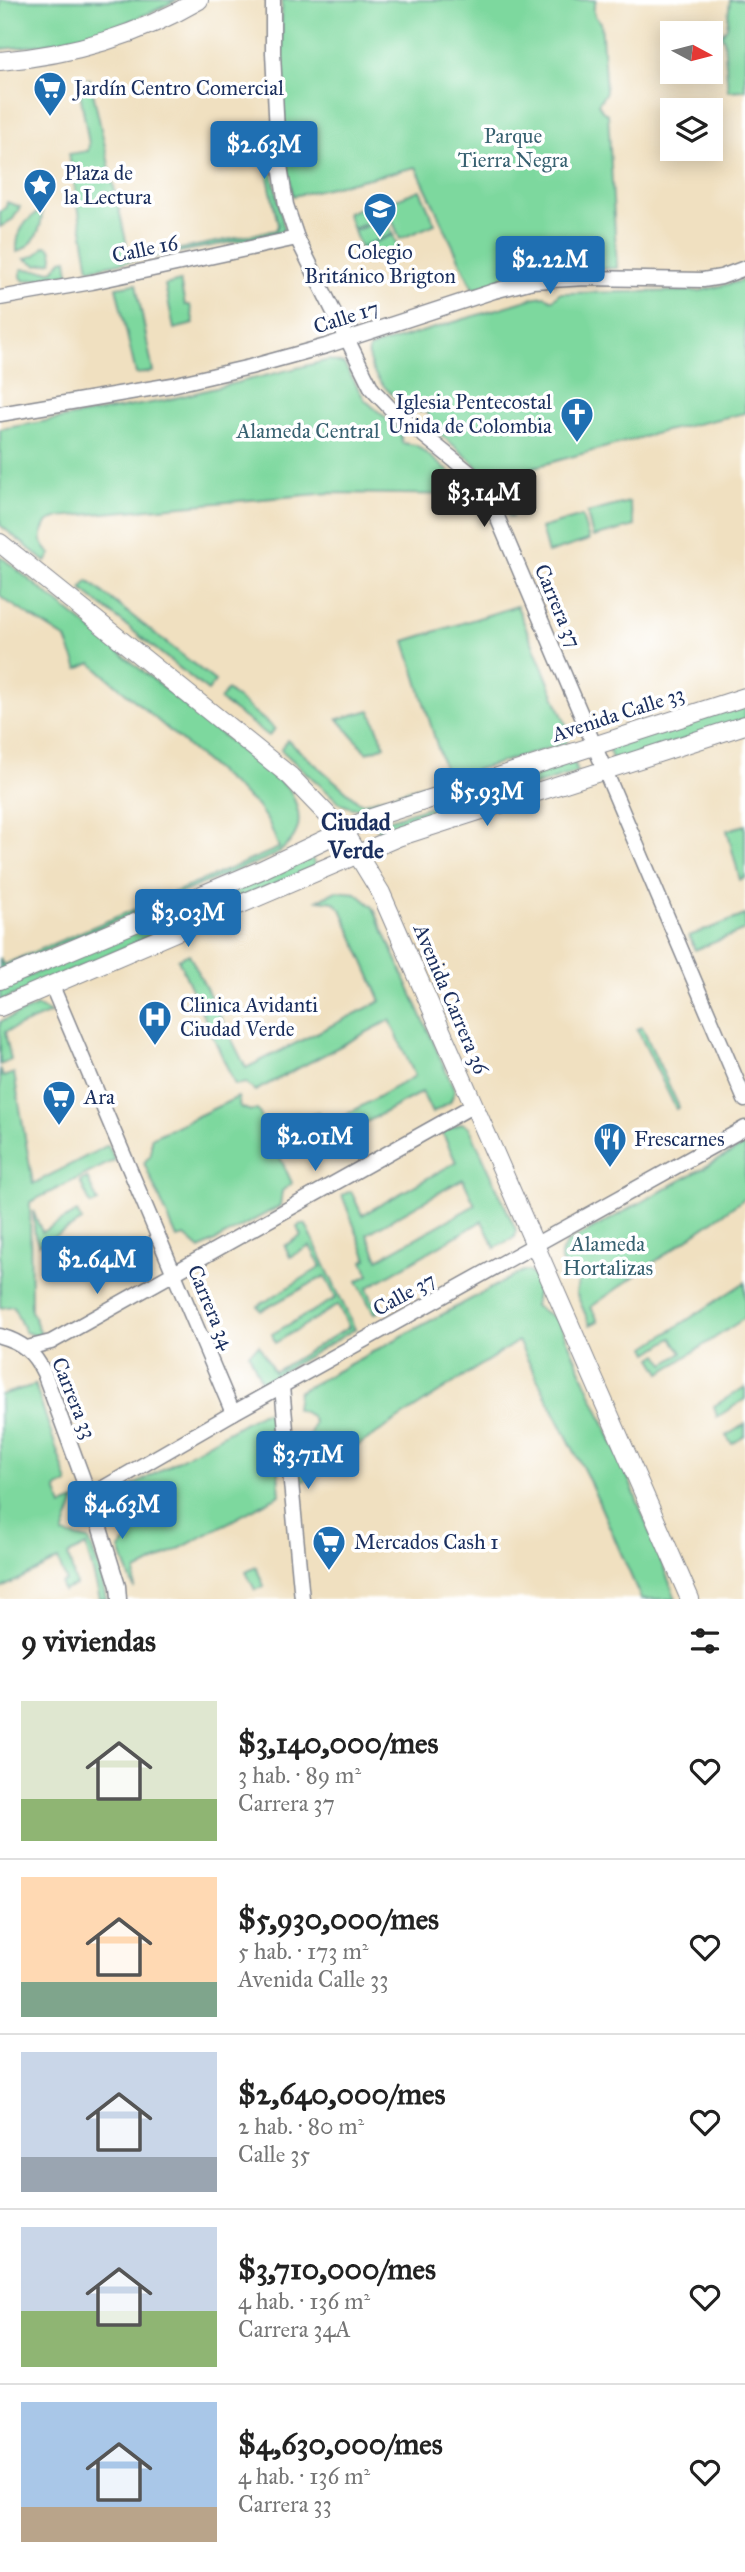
<!DOCTYPE html>
<html lang="es">
<head>
<meta charset="utf-8">
<style>
	body { margin:0; font-family:"IM FELL Great Primer",serif; background:#f2f2f2; color:#222; height:100vh; display:flex; flex-direction:column; font-size:26px; white-space:nowrap }
	* { box-sizing:border-box; margin:0 }
	p { font-size:23px; color:#767676 }
	.icon { flex:none; width:38px; height:38px; fill:none; stroke:currentColor; stroke-width:2; stroke-linecap:round; stroke-linejoin:round }
	.map { position:relative; height:1599px; overflow:hidden }
	.sheet { display:flex; flex-direction:column; background:#fff; flex:1 }
	.sheet>* { flex:none }
	.needle { width:46px; rotate:97deg }
	.fabs { position:absolute; left:660px; top:21px; display:grid; gap:14px }
	.fabs a { display:grid; place-items:center; width:63px; height:63px; border-radius:0px; background:#fff; box-shadow:0 4px 18px #0003; font-size:35px }
	.price { position:absolute; translate:-50% -60px; padding:0 16px; border-radius:7px; background:#1f6fb2; color:#fff; font-size:23px; line-height:46px; filter:drop-shadow(0 2px 4px #0008) }
	.price::after { content:''; position:absolute; left:50%; top:42px; width:21px; height:16px; margin-left:-10px; background:inherit; clip-path:polygon(0 0,100% 0,50% 100%) }
	.price.current { background:#222; color:#fff }
	ul { padding:0; list-style:none }
	li { display:flex; align-items:center; gap:21px; height:175px; padding:0 21px }
	li+li { border-top:2px solid #e0e0e0 }
	li span { display:grid; place-items:center; flex:none; width:196px; height:140px; border-radius:0px; color:#555 }
	li>.icon { margin-inline-start:auto }
	span .icon { width:84px; height:84px; fill:#fffc; stroke-width:1 }
	li b { font-size:30px }
	h2 { display:flex; justify-content:space-between; align-items:center; height:84px; padding:0 21px; font-size:30px }
	.map>svg:first-child { display:block }
	.green { fill:#7dd89e; stroke:#4c847e; stroke-width:2; fill-rule:evenodd }
	.lines { fill:none; stroke-linecap:round; stroke-linejoin:round }
	.minor-casing { stroke:#86888f; stroke-width:17 }
	.major-casing { stroke:#86888f; stroke-width:20 }
	.minor { stroke:#fff; stroke-width:14 }
	.major { stroke:#fff; stroke-width:18 }
	.labels { text-anchor:middle; stroke-width:7; stroke-linejoin:round; paint-order:stroke }
	.poi-label { font-size:21px; fill:#1b2f5e; stroke:#fff; text-anchor:start }
	.park-label { font-size:21px; fill:#386271; stroke:#fff }
	.street-label { font-size:21px; fill:#1b2f5e; stroke:#fff }
	.quarter-label { font-size:24px; font-weight:bold; fill:#1b2f5e; stroke:#fff }
</style>
</head>
<body>
<div class="map">
<svg width="745" height="1599" viewBox="0 0 745 1599">
	<rect width="100%" height="100%" fill="#fff"/>
	<filter id="ink" filterUnits="userSpaceOnUse"><feTurbulence type="fractalNoise" baseFrequency=".0143" numOctaves="2"/><feDisplacementMap in="SourceGraphic" scale="14" xChannelSelector="R" yChannelSelector="G"/><feConvolveMatrix kernelMatrix="1 2 1 2 8 2 1 2 1" color-interpolation-filters="sRGB"/></filter>
	<filter id="wash" filterUnits="userSpaceOnUse"><feTurbulence type="fractalNoise" baseFrequency=".00686" numOctaves="4" result="noise"/><feDisplacementMap in="SourceGraphic" scale="28" xChannelSelector="R" yChannelSelector="G"/><feGaussianBlur stdDeviation="1.57" result="paint"/><feColorMatrix in="noise" values="0 0 0 0 0 0 0 0 0 0 0 0 0 0 0 0 0 1.4 0 .05"/><feComposite in="paint" operator="in"/></filter>
	<g filter="url(#wash)">
		<rect width="100%" height="100%" fill="#f0e0c0"/>
		<g class="green">
			<path d="M0,0H177C123,28 61,45 0,49Z"/>
			<path d="M282,0H596C592,9 593,17 601,22L606,92L598,104L603,112L608,114L617,268L565,270L561,258L541,262L538,255L533,258L534,264L523,267L526,276L473,289L416,167L293,196C279,138 281,60 282,0Z"/>
			<polygon points="730,0 745,0 745,90 728,91 724,40 721,35 727,27"/>
			<polygon points="90,79 130,259 276,230 278,225 264,158 269,157 284,229 280,233 89,269 69,154 88,151 89,144 78,81"/>
			<polygon points="420,190 435,224 400,239 385,203"/>
			<polygon points="379,200 386,216 353,229 347,213"/>
			<polygon points="7,202 20,207 13,219 0,227 0,212 6,207"/>
			<path d="M42,210C42,229 35,245 17,252C16,232 24,220 42,210Z"/>
			<polygon points="386,218 393,234 360,247 354,231"/>
			<polygon points="393,235 399,251 367,264 360,248"/>
			<path d="M45,246C53,246 54,256 52,262L37,265L25,259L36,255Z"/>
			<polygon points="67,259 69,274 24,281 21,277 21,269 53,271 62,260"/>
			<path d="M745,280V413L661,432L502,476L512,517L509,516C490,471 466,456 430,426L428,412L409,411C393,395 365,374 369,349L375,346L537,297L545,296L553,300L559,293L700,291Z"/>
			<polygon points="180,281 185,305 190,305 194,324 174,329 165,285"/>
			<polygon points="136,284 153,372 136,374 116,287"/>
			<path d="M329,360L344,364L365,400L400,430L402,443L416,445L474,492L468,495L330,493L59,517L48,521C40,534 38,544 51,554L46,562L0,525V429L163,401Z"/>
			<polygon points="629,502 635,526 593,537 587,513"/>
			<polygon points="582,516 589,540 548,553 541,528"/>
			<path d="M0,556L289,789C305,817 302,837 275,855L158,902L156,900L279,848L269,823L257,806L91,663L78,669L66,639L2,598L0,595Z"/>
			<polygon points="88,581 215,681 208,691 81,589"/>
			<polygon points="517,606 570,734 566,743 448,778 448,782 362,808 352,808 341,804 281,750 287,740 359,802 364,803 447,778 405,641"/>
			<polygon points="227,690 275,729 269,736 220,700"/>
			<polygon points="745,703 745,720 613,762 608,747"/>
			<polygon points="370,710 385,746 367,753 338,719"/>
			<polygon points="574,760 577,772 381,834 375,824"/>
			<polygon points="745,825 745,878 740,880 727,830"/>
			<polygon points="310,855 316,867 0,1001 0,988"/>
			<polygon points="336,891 356,893 373,907 455,1091 450,1102 432,1113 422,1092 328,1143 321,1143 307,1149 295,1124 318,1112 326,1126 415,1076 390,1020 255,1091 246,1083 235,1085 178,959 189,954 246,1068 381,1001 341,909 334,902 318,900"/>
			<polygon points="135,909 135,913 0,970 0,957 3,965"/>
			<polygon points="745,915 745,930 695,950 689,936"/>
			<polygon points="37,1006 51,1013 5,1032 11,1060 0,1065 0,1022"/>
			<polygon points="642,1027 679,1107 676,1109 637,1029"/>
			<polygon points="0,1068 3,1077 14,1073 33,1184 108,1145 115,1160 30,1202 31,1311 41,1333 36,1336 25,1332 13,1306 0,1308"/>
			<polygon points="238,1097 240,1107 251,1111 258,1110 292,1183 282,1191 280,1206 200,1249 185,1236 177,1238 144,1163 151,1154 151,1138"/>
			<path d="M462,1123L469,1127L473,1135L516,1230L515,1237L495,1248L482,1221L367,1288L378,1312L374,1314L357,1281L369,1275L363,1261L367,1259L342,1195L351,1191L362,1215L456,1162L442,1132ZM463,1179L475,1205L378,1259L367,1234Z"/>
			<path d="M745,1145V1198L591,1307L598,1321L590,1325L576,1293L580,1272L562,1264C559,1256 562,1250 567,1243Z"/>
			<polygon points="87,1178 98,1202 91,1205 80,1181"/>
			<polygon points="33,1211 42,1232 77,1212 82,1221 39,1245 35,1236"/>
			<polygon points="301,1224 306,1225 355,1329 262,1383 249,1353 259,1345 274,1372 349,1327 338,1305 275,1343 272,1334 336,1298 325,1276 261,1311 258,1306 321,1267 310,1246 290,1257 285,1246 301,1236 297,1227"/>
			<polygon points="523,1271 528,1271 539,1280 535,1306 559,1321 561,1326 625,1470 676,1599 641,1599 589,1480 518,1341 299,1484 298,1450 310,1434 314,1422 310,1415 296,1409 298,1392"/>
			<polygon points="745,1282 745,1318 661,1373 652,1358 658,1354 665,1364 682,1353 672,1338 649,1353 646,1347"/>
			<polygon points="35,1385 68,1483 56,1489 62,1506 75,1501 63,1534 89,1540 100,1572 106,1599 100,1599 86,1546 68,1555 76,1585 63,1591 61,1584 66,1581 58,1560 0,1589 0,1395"/>
			<polygon points="745,1387 745,1399 717,1417 714,1406"/>
			<polygon points="267,1412 274,1421 267,1431 262,1443 270,1455 277,1461 280,1495 136,1572 134,1589 120,1549 135,1529 110,1514 107,1507 112,1498 261,1413"/>
			<polygon points="745,1424 745,1436 732,1444 726,1436"/>
			<polygon points="256,1567 264,1586 255,1590 246,1572"/>
		</g>
	</g>
	<g filter="url(#ink)">
		<g class="lines">
			<defs>
				<g id="minor">
					<polyline points="273,0 273,53 278,152 286,205 297,238 372,389 390,408 470,473 480,485 495,512 745,1100"/>
					<polyline points="0,298 92,282 297,238"/>
					<polyline points="0,414 172,385 250,367 326,346 494,291 533,281 586,278 703,280 721,277 745,268"/>
					<polyline points="52,986 233,1413"/>
					<path d="M0,1336C22,1342 34,1352 44,1373L93,1506L118,1586L119,1599"/>
					<polyline points="27,1348 51,1342 472,1106"/>
					<polyline points="282,1387 302,1599"/>
					<polyline points="93,1506 98,1491 233,1413 745,1128"/>
				</g>
				<g id="major">
					<path d="M0,61C70,55 139,35 199,0"/>
					<polyline points="0,543 290,776 343,831 381,893 690,1599"/>
					<polyline points="0,980 261,870 368,819 745,697"/>
					<polyline points="0,1007 398,837 745,725"/>
				</g>
			</defs>
			<use href="#minor" class="minor-casing"/>
			<use href="#major" class="major-casing"/>
			<use href="#minor" class="minor"/>
			<use href="#major" class="major"/>
		</g>
	</g>
	<defs>
		<symbol id="supermarket-pin" viewBox="-11 -11 22 30"><path d="M0 17L-7.5 6A9.5 9.5 0 1 1 7.5 6Z" fill="#1f6fb2" stroke="#fff"/><path d="M-6-5.5h2.5l.6 2H6L4.5 2H-2.5L-4.4-4H-6ZM-1.5 3.2a1.3 1.3 0 1 0 .1 0ZM3 3.2a1.3 1.3 0 1 0 .1 0Z" fill="#fff"/></symbol>
		<symbol id="sight-pin" viewBox="-11 -11 22 30"><path d="M0 17L-7.5 6A9.5 9.5 0 1 1 7.5 6Z" fill="#1f6fb2" stroke="#fff"/><path d="M0-6L1.8-2.2L6-1.7L2.9 1.2L3.7 5.4L0 3.3L-3.7 5.4L-2.9 1.2L-6-1.7L-1.8-2.2Z" fill="#fff"/></symbol>
		<symbol id="school-pin" viewBox="-11 -11 22 30"><path d="M0 17L-7.5 6A9.5 9.5 0 1 1 7.5 6Z" fill="#1f6fb2" stroke="#fff"/><path d="M0-5L7-2L0 1L-7-2ZM-4 1L0 2.5L4 1V4Q0 6-4 4Z" fill="#fff"/></symbol>
		<symbol id="church-pin" viewBox="-11 -11 22 30"><path d="M0 17L-7.5 6A9.5 9.5 0 1 1 7.5 6Z" fill="#1f6fb2" stroke="#fff"/><path d="M-1.2-6h2.4v3.5h3.3v2.4h-3.3V6h-2.4V-.1h-3.3v-2.4h3.3Z" fill="#fff"/></symbol>
		<symbol id="hospital-pin" viewBox="-11 -11 22 30"><path d="M0 17L-7.5 6A9.5 9.5 0 1 1 7.5 6Z" fill="#1f6fb2" stroke="#fff"/><path d="M-5-5h3v3.5h4V-5h3V5h-3V1.5h-4V5h-3Z" fill="#fff"/></symbol>
		<symbol id="restaurant-pin" viewBox="-11 -11 22 30"><path d="M0 17L-7.5 6A9.5 9.5 0 1 1 7.5 6Z" fill="#1f6fb2" stroke="#fff"/><path d="M-5-6h1v4h1v-4h1v4h1v-4h1v5L-1.5 .5V6h-2V.5L-5-1ZM5-6V6H3V1.5H1.5Q1.5-4 5-6Z" fill="#fff"/></symbol>
	</defs>
	<g fill-rule="evenodd">
		<use href="#supermarket-pin" x="31" y="69" width="38" height="52"/>
		<use href="#sight-pin" x="21" y="166" width="38" height="52"/>
		<use href="#school-pin" x="361" y="190" width="38" height="52"/>
		<use href="#church-pin" x="558" y="395" width="38" height="52"/>
		<use href="#hospital-pin" x="136" y="998" width="38" height="52"/>
		<use href="#supermarket-pin" x="40" y="1078" width="38" height="52"/>
		<use href="#restaurant-pin" x="591" y="1120" width="38" height="52"/>
		<use href="#supermarket-pin" x="310" y="1523" width="38" height="52"/>
	</g>
	<g class="labels">
		<g class="poi-label">
			<text x="74" y="95">Jardín Centro Comercial</text>
			<text x="64" y="180">Plaza de<tspan x="64" dy="24">la Lectura</tspan></text>
			<text x="380" y="259" text-anchor="middle">Colegio<tspan x="380" dy="24">Británico Brigton</tspan></text>
			<text x="552" y="409" text-anchor="end">Iglesia Pentecostal<tspan x="552" dy="24">Unida de Colombia</tspan></text>
			<text x="180" y="1012">Clinica Avidanti<tspan x="180" dy="24">Ciudad Verde</tspan></text>
			<text x="84" y="1104">Ara</text>
			<text x="634" y="1146">Frescarnes</text>
			<text x="354" y="1549">Mercados Cash 1</text>
		</g>
		<g class="park-label">
			<text x="513" y="143">Parque<tspan x="513" dy="24">Tierra Negra</tspan></text>
			<text x="308" y="438">Alameda Central</text>
			<text x="608" y="1251">Alameda<tspan x="608" dy="24">Hortalizas</tspan></text>
		</g>
		<g class="street-label">
			<text transform="translate(145 249) rotate(-12)" y="7">Calle 16</text>
			<text transform="translate(346 317) rotate(-18)" y="7">Calle 17</text>
			<text transform="translate(558 606) rotate(67)" y="7">Carrera 37</text>
			<text transform="translate(618 714) rotate(-18)" y="7">Avenida Calle 33</text>
			<text transform="translate(451 999) rotate(67)" y="7">Avenida Carrera 36</text>
			<text transform="translate(404 1294) rotate(-29)" y="7">Calle 37</text>
			<text transform="translate(211 1307) rotate(67)" y="7">Carrera 34</text>
			<text transform="translate(74 1398) rotate(68)" y="7">Carrera 33</text>
		</g>
		<g class="quarter-label">
			<text x="356" y="830">Ciudad<tspan x="356" dy="28">Verde</tspan></text>
		</g>
	</g>
</svg>
<div class="fabs">
<a><svg class="needle" viewBox="-14 -14 28 28"><path d="M0-13l5 13h-10z" fill="#e53935"/><path d="M0 13l5-13h-10z" fill="#767676"/></svg></a>
<a><svg class="icon" aria-label="layers" viewBox="0 0 24 24"><path d="M12 4l9 5-9 5-9-5zM3 14l9 5 9-5"/></svg></a>
</div>
<b class="price" style="left:264px;top:181px">$2.63M</b>
<b class="price" style="left:550px;top:296px">$2.22M</b>
<b class="price current" style="left:484px;top:529px">$3.14M</b>
<b class="price" style="left:487px;top:828px">$5.93M</b>
<b class="price" style="left:188px;top:949px">$3.03M</b>
<b class="price" style="left:315px;top:1173px">$2.01M</b>
<b class="price" style="left:97px;top:1296px">$2.64M</b>
<b class="price" style="left:308px;top:1491px">$3.71M</b>
<b class="price" style="left:122px;top:1541px">$4.63M</b>
</div>
<section class="sheet">
<h2>9 viviendas<svg class="icon" aria-label="filters" viewBox="0 0 24 24"><path d="M4 7h16M4 17h16"/><circle cx="9" cy="7" r="2"/><circle cx="15" cy="17" r="2"/></svg></h2>
<ul>
<li><span style="background:linear-gradient(#dfe7d0 70%,#8fb573 0)"><svg class="icon" aria-label="home" viewBox="0 0 24 24"><path d="M3 11l9-7 9 7M6 9v11h12V9"/></svg></span><div><b>$3,140,000/mes</b><p>3 hab. · 89 m²</p><p>Carrera 37</p></div><svg class="icon" aria-label="heart" viewBox="0 0 24 24"><path d="M12 20l-8-8c-3-5 5-10 8-4 3-6 11-1 8 4z"/></svg></li>
<li><span style="background:linear-gradient(#ffd9b3 75%,#7fa58c 0)"><svg class="icon" aria-label="home" viewBox="0 0 24 24"><path d="M3 11l9-7 9 7M6 9v11h12V9"/></svg></span><div><b>$5,930,000/mes</b><p>5 hab. · 173 m²</p><p>Avenida Calle 33</p></div><svg class="icon" aria-label="heart" viewBox="0 0 24 24"><path d="M12 20l-8-8c-3-5 5-10 8-4 3-6 11-1 8 4z"/></svg></li>
<li><span style="background:linear-gradient(#c9d6e8 75%,#9aa5b1 0)"><svg class="icon" aria-label="home" viewBox="0 0 24 24"><path d="M3 11l9-7 9 7M6 9v11h12V9"/></svg></span><div><b>$2,640,000/mes</b><p>2 hab. · 80 m²</p><p>Calle 35</p></div><svg class="icon" aria-label="heart" viewBox="0 0 24 24"><path d="M12 20l-8-8c-3-5 5-10 8-4 3-6 11-1 8 4z"/></svg></li>
<li><span style="background:linear-gradient(#c9d6e8 60%,#8fb573 0)"><svg class="icon" aria-label="home" viewBox="0 0 24 24"><path d="M3 11l9-7 9 7M6 9v11h12V9"/></svg></span><div><b>$3,710,000/mes</b><p>4 hab. · 136 m²</p><p>Carrera 34A</p></div><svg class="icon" aria-label="heart" viewBox="0 0 24 24"><path d="M12 20l-8-8c-3-5 5-10 8-4 3-6 11-1 8 4z"/></svg></li>
<li><span style="background:linear-gradient(#a9c7e8 75%,#b9a48a 0)"><svg class="icon" aria-label="home" viewBox="0 0 24 24"><path d="M3 11l9-7 9 7M6 9v11h12V9"/></svg></span><div><b>$4,630,000/mes</b><p>4 hab. · 136 m²</p><p>Carrera 33</p></div><svg class="icon" aria-label="heart" viewBox="0 0 24 24"><path d="M12 20l-8-8c-3-5 5-10 8-4 3-6 11-1 8 4z"/></svg></li>
</ul>
</section>
</body>
</html>
